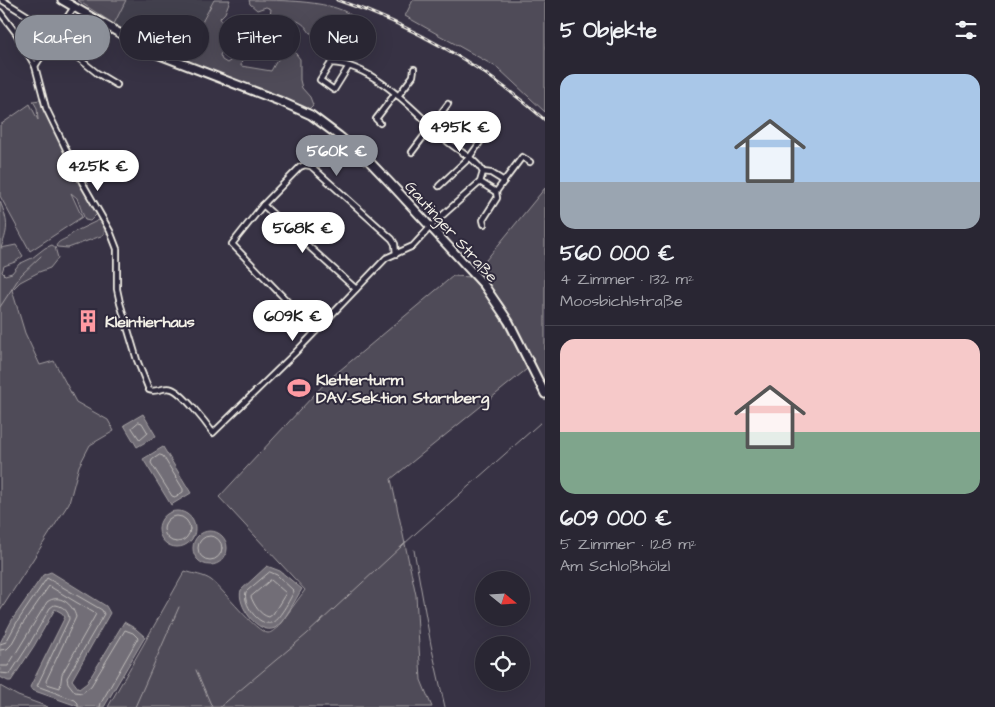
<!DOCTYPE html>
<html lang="de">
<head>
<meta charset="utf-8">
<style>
	body { margin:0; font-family:"Architects Daughter",sans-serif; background:#312e3b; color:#f1f3f6; height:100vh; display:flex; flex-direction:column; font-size:19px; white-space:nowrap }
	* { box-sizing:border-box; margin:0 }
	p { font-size:16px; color:#a5a5ac }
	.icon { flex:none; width:28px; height:28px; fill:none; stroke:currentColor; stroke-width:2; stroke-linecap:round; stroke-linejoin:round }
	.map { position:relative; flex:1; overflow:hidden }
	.drawer { display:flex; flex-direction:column; background:#292633; width:450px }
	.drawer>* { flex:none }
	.guide { position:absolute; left:15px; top:15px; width:455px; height:45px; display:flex; gap:10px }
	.needle { width:32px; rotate:108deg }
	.buttons { position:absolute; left:475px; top:571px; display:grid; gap:10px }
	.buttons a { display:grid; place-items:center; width:55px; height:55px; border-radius:50%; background:#292633; box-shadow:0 5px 20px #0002,0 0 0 1px #45434e; font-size:25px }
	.price { position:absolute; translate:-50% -42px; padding:0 11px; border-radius:18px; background:#fff; color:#222; font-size:16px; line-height:32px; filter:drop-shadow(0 1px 2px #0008) }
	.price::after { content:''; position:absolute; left:50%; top:30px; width:15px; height:11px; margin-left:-8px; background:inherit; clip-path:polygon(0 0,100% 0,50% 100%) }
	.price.on { background:#8c9099; color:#fff }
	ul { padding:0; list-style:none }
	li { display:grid; align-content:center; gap:10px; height:265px; padding:0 15px }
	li+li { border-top:1px solid #45434e }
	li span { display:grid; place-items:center; height:155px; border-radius:15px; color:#555 }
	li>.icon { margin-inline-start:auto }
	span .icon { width:90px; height:90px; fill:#fffc; stroke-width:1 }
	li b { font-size:21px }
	h2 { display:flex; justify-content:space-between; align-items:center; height:60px; padding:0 15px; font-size:21px }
	.chip { padding:0 18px; border-radius:22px; background:#292633; box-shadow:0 5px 20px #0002,0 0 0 1px #45434e; font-size:18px; line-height:45px }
	.chip.on { background:#8c9099; color:#fff }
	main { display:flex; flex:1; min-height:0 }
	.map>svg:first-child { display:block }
	.built { fill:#433f4e }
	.green { fill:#504b59; stroke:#a29ea0 }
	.water { fill:#726e77; stroke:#a6a2a4 }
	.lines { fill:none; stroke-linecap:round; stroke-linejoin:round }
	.shore { stroke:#c0bdbb; stroke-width:1 }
	.stream { stroke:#a6a2a4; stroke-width:1 }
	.minor-casing { stroke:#f4f1e8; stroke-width:8 }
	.secondary-casing { stroke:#f4f1e8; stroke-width:11 }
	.minor { stroke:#2f2a3d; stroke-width:4.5 }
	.secondary { stroke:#2f2a3d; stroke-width:7 }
	.rail-casing { stroke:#f4f1e8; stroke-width:3 }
	.rail { stroke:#2f2a3d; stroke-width:1; stroke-dasharray:4; stroke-linecap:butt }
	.labels { text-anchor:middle; stroke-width:4; stroke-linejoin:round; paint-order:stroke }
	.street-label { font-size:16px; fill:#f4f1e8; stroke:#2f2a3d }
	.poi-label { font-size:16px; font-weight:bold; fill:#f4f1e8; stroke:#2f2a3d; text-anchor:start }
</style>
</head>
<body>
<main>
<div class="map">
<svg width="545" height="707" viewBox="0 0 545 707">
	<rect width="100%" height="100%" fill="#373244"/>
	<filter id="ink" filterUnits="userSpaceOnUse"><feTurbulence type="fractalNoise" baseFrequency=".02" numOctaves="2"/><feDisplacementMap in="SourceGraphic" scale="10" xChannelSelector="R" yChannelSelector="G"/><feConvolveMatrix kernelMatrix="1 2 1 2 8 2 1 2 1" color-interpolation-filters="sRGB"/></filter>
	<g filter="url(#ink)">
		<polygon class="built" points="126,0 214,0 195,35 186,58 114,24"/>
		<g class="green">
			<polygon points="77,0 126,0 114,24"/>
			<path d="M214,0H230L225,13L220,18C227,34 230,40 220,55L222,60L227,63L233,59L234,53L241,48L243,52L241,66L271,71L276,62L287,49L293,50L300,59V80L302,88L310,97L313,105L309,109L191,62L186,58L195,35Z"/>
			<path d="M249,0C277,0 340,0 355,19C354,28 352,32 345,37L330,28L315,33H310C305,25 300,20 290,20L282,31L277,34L271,33L264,26V20L270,16L271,9L266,7L257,10L250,4Z"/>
			<polygon points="413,0 545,0 545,112 498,68 405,16"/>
			<polygon points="40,100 97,214 90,221 85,220 77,198 71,193 82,217 30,251 0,196 0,125 30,104 38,120 37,108 33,101"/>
			<polygon points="545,188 545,384 504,305 477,271"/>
			<path d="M0,201C8,222 9,227 1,248L16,245L23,256L15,262L4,266L2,272L5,275L12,273L19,264L32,258L45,248L52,245L55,247L58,258L50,268L39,272L20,282L12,290L25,333L40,365L54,361L76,402L108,420L114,431L90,445L79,466L69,503L0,611Z"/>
			<path d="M99,220C104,224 105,228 104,234L101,236L68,248L57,247L56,246C59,239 68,240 72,233Z"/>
			<path d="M453,276L471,277L496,309L527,369L391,479L416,595L421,680L432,707H108L185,571C193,574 204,575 211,580C223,589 256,633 268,633C272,633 275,629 278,627L305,590L219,497L327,381Z"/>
			<polygon points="0,686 18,696 48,707 0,707"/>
		</g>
		<g class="water">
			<polygon points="143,414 156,436 137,447 124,425"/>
			<polygon points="163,447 191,493 171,505 143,459"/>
			<circle cx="177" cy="529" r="18"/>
			<circle cx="210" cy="548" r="17"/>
			<path d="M267,566L280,571L302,589C296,598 284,623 275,628C258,636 236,604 241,590Z"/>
			<polygon points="51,572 106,606 110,613 72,680 79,689 87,683 124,622 136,629 145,637 104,707 80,707 32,690 30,687 65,617 62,613 55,609 34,646 11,681 8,681 0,677 0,643 12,620 43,575"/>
		</g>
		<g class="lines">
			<g class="shore">
				<polygon points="139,422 142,423 148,433 140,440 132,428"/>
				<polygon points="160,455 163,456 183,489 183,492 175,497 172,496 151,463 152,460"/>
				<circle cx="177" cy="529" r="13"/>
				<circle cx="210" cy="548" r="12"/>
				<path d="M270,572L277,575L294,591C291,598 278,622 271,623C258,626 242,603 246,592Z"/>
				<path d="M271,580L286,593L273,614L269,617C260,615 254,605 251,597Z"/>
				<polyline points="0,644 6,642 17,622 47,578 102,610 104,614 67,678 68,683 75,692 82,693 91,686 125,630 133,633 138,638 101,703 100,707"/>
				<path d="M0,650L7,649L11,645L22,625L49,586L96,614L62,674L60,688L47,684L46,681L76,617C73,604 59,593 47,602L8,666H0"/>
				<path d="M0,673L10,674L30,643L50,608L54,605C62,605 69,611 69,619L37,686L75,700L78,703V707"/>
			</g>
			<g class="stream">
				<polyline points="0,307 21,275 41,256"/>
				<polyline points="414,550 431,645 445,707"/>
				<polyline points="196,670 212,707"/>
				<polyline points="135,707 179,607"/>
				<polyline points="220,707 307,634 416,533 540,423"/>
			</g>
			<defs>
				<g id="minor">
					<polyline points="2,0 57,34 72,53 97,73 117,85"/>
					<path d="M0,12L16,33L35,66L46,108L82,182L110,231L117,249V289L120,303L137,360L149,390C157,393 164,386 172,389C183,393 206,423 213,433L295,353L386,258L413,246L435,222L480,182L483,172C476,159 460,152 448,142C418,115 375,64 331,63L320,80L334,90L349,66"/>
					<polyline points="35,66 74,7"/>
					<polyline points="398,96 413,76 414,69"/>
					<polyline points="380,123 376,119 395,94"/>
					<polyline points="412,152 448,104"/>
					<polyline points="504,181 522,157 530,162"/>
					<polyline points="480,182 496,192 504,181 491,173 483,172"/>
					<polyline points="439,186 469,158 490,128"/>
					<polyline points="263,205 356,289"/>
					<polyline points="484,224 483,220 497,198 496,192"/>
					<polyline points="316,331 232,244 263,205 300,167 305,165 311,166 392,239 395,244 396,254"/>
				</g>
				<polyline id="secondary" points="62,0 152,52 282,102 311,115 339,136 369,161 390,183 484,285 509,322 545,394"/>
			</defs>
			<use href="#minor" class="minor-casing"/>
			<use href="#secondary" class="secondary-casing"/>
			<use href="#minor" class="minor"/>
			<use href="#secondary" class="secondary"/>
			<defs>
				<path id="rail" d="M337,0C413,25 485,67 545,120"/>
			</defs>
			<use href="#rail" class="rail-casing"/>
			<use href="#rail" class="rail"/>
		</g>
	</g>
	<defs>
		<symbol id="building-bare" viewBox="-9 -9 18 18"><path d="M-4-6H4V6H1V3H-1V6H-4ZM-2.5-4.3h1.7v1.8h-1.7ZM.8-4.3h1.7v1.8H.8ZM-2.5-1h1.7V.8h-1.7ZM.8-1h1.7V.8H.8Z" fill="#ff9aa2" stroke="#2f2a3d" stroke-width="2.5" paint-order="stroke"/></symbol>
		<symbol id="stadium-bare" viewBox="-9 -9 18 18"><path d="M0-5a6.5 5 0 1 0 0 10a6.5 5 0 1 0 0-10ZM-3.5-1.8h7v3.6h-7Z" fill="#ff9aa2" stroke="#2f2a3d" stroke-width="2.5" paint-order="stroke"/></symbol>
	</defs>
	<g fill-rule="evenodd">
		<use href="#building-bare" x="72" y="305" width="32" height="32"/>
		<use href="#stadium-bare" x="283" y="372" width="32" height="32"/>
	</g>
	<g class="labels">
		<g class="street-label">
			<text transform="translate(452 231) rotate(48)" y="6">Gautinger Straße</text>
		</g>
		<g class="poi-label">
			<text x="105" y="327">Kleintierhaus</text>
			<text x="316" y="385">Kletterturm<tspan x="316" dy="18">DAV-Sektion Starnberg</tspan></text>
		</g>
	</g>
</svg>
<div class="buttons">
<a><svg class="needle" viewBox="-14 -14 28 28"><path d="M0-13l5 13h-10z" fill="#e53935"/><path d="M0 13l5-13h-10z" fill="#a5a5ac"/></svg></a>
<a><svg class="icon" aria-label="locate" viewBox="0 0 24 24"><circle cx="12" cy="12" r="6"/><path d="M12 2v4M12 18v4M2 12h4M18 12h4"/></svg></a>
</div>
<b class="price" style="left:460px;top:153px">495K €</b>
<b class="price on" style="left:337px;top:177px">560K €</b>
<b class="price" style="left:98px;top:192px">425K €</b>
<b class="price" style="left:303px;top:254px">568K €</b>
<b class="price" style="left:293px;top:342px">609K €</b>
<div class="guide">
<a class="chip on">Kaufen</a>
<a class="chip">Mieten</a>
<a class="chip">Filter</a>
<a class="chip">Neu</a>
</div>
</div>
<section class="drawer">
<h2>5 Objekte<svg class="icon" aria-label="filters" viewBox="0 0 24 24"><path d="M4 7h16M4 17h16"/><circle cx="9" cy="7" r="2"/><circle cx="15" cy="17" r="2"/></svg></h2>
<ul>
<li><span style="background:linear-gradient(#a9c7e8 70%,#9aa5b1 0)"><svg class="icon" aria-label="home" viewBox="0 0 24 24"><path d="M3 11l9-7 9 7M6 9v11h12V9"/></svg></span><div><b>560 000 €</b><p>4 Zimmer · 132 m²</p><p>Moosbichlstraße</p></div></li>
<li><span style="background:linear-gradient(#f6c9c9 60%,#7fa58c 0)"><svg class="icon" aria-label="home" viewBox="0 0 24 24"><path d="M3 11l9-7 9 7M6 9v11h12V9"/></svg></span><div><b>609 000 €</b><p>5 Zimmer · 128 m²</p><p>Am Schloßhölzl</p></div></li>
</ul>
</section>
</main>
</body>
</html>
